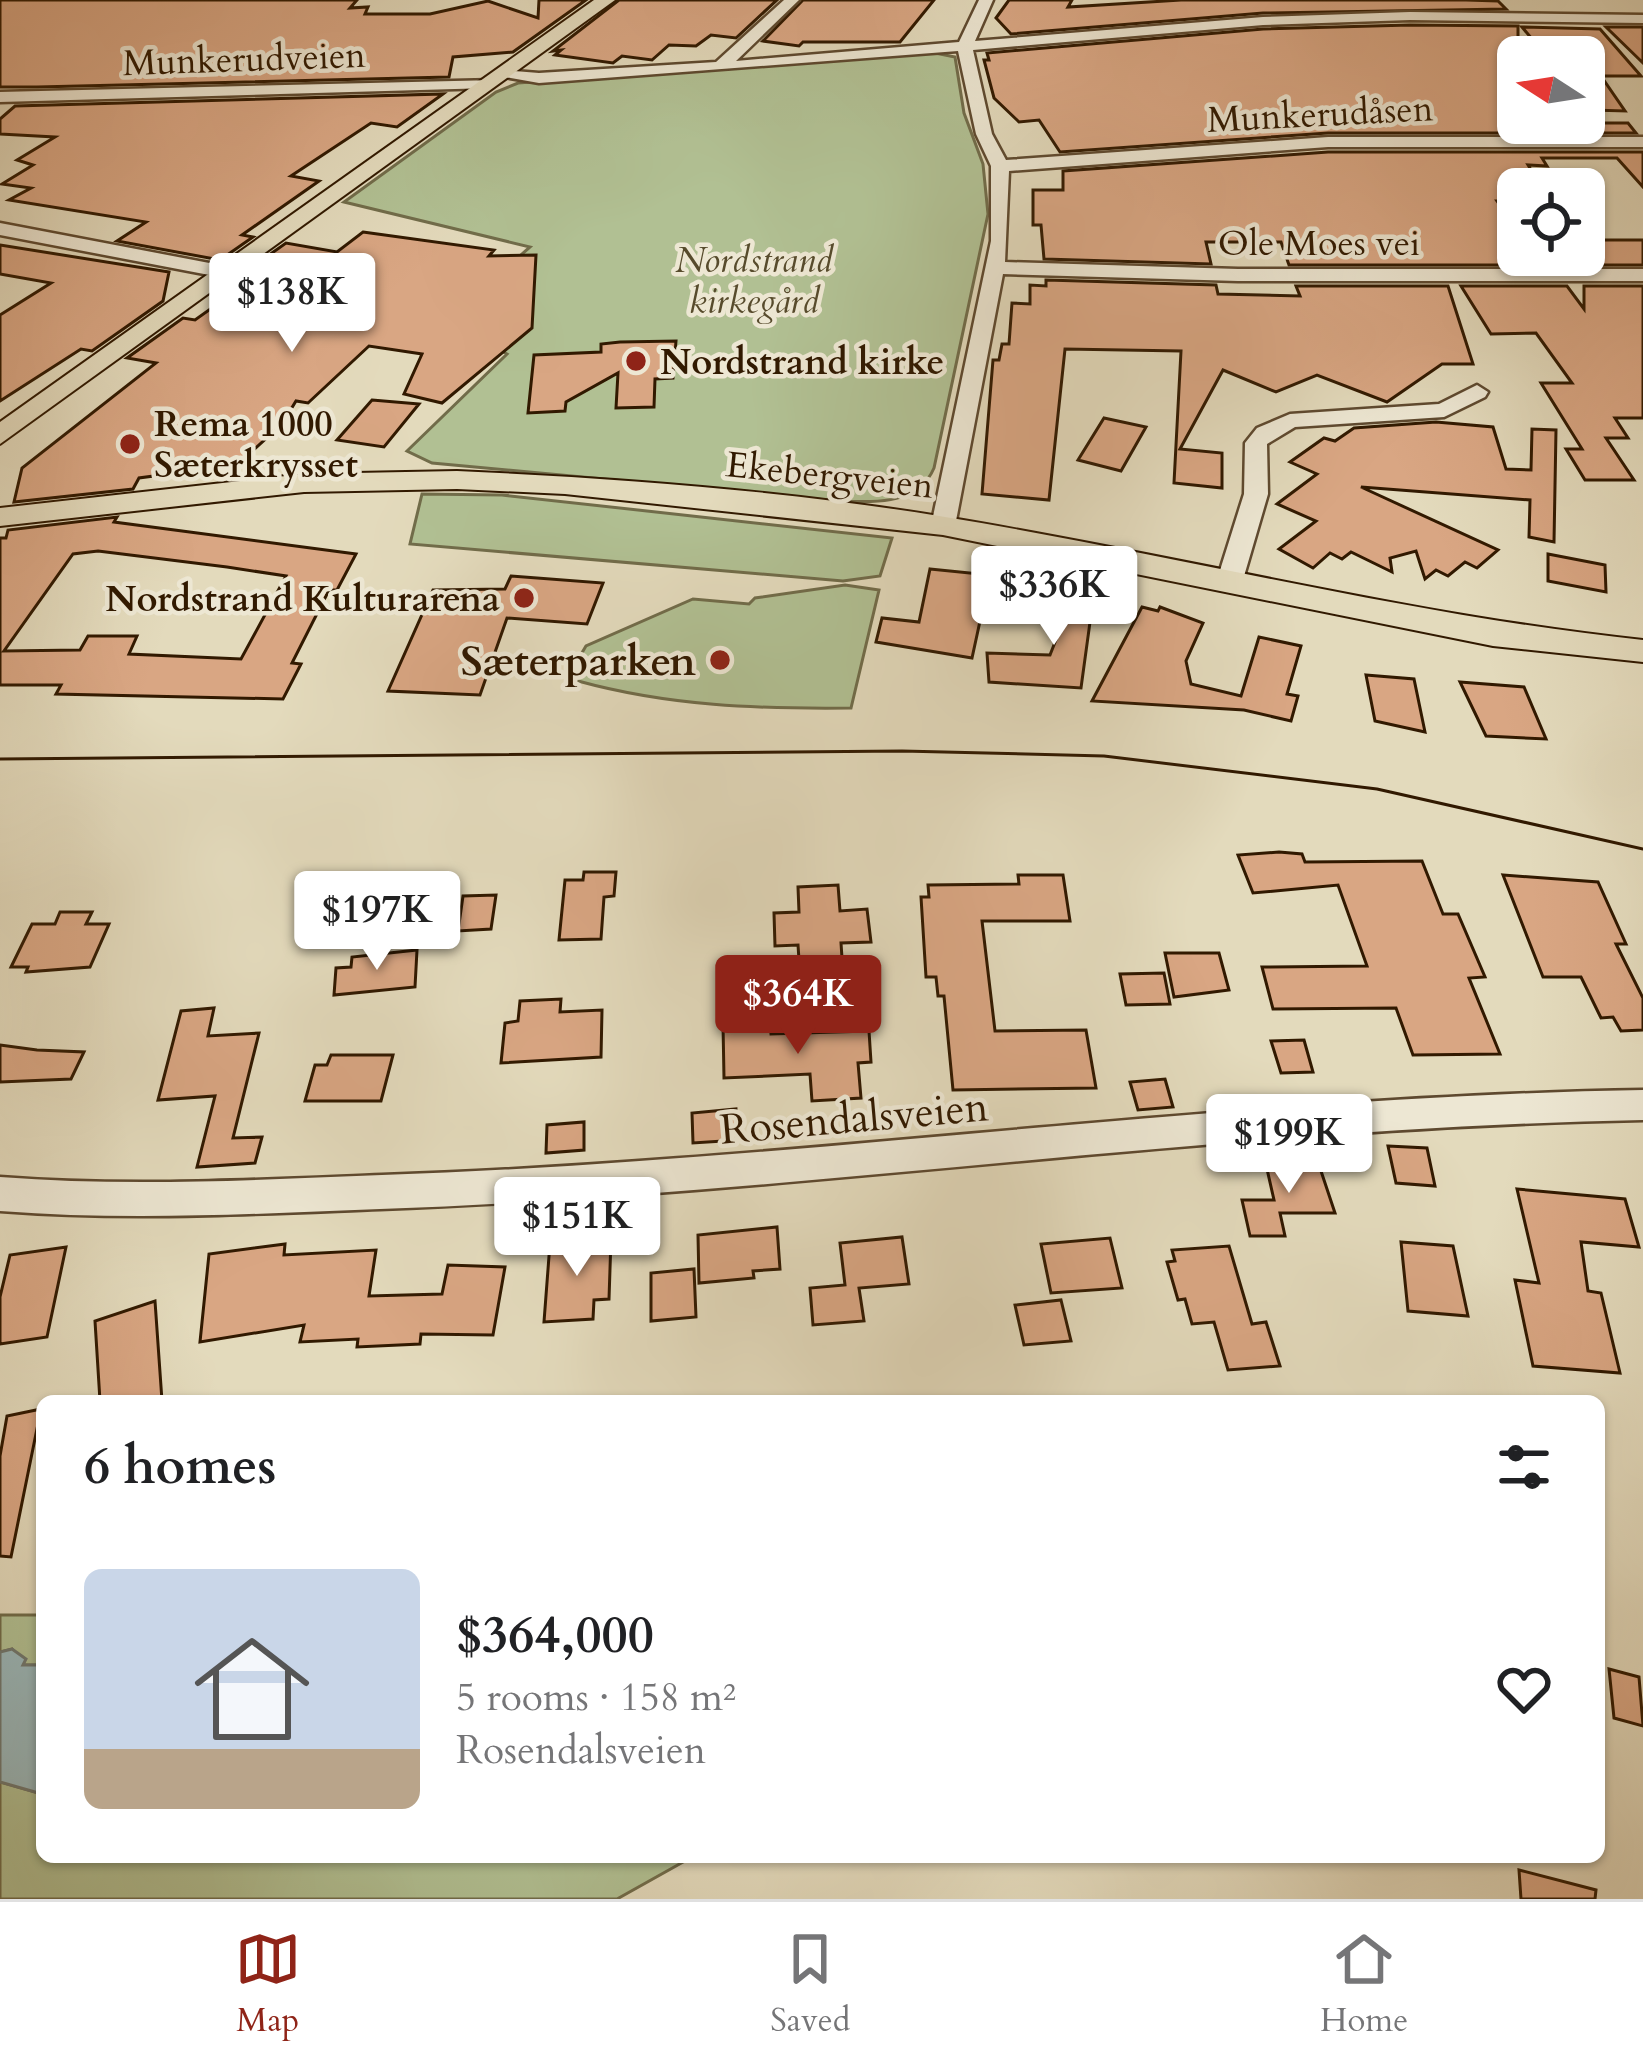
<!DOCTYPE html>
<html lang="en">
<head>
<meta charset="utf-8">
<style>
	body { margin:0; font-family:Cardo,serif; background:#f6f6f6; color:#202124; height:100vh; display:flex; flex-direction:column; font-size:45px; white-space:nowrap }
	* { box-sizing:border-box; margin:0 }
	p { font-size:39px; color:#757577 }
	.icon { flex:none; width:66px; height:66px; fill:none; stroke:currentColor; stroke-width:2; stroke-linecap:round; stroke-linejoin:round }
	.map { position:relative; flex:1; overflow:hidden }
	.side { position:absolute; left:36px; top:1395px; width:1569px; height:468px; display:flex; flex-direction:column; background:#fff; border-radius:18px; box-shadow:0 3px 9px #0004 }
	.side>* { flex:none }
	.needle { width:78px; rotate:282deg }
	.fabs { position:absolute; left:1497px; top:36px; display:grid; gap:24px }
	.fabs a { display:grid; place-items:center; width:108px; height:108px; border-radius:18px; background:#fff; box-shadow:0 3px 9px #0004; font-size:60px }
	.price { position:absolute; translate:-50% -102px; padding:0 27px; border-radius:12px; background:#fff; color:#222; font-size:39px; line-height:78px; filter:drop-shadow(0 3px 6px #0008) }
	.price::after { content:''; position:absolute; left:50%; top:72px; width:36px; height:27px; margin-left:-18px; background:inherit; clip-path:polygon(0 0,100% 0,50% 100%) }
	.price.active { background:#8f2418; color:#fff }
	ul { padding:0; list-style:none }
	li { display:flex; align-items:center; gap:36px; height:300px; padding:0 48px }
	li+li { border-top:3px solid #e0e0e0 }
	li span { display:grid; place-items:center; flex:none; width:336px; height:240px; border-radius:18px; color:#555 }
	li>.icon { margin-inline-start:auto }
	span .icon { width:144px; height:144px; fill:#fffc; stroke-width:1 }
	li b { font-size:51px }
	h2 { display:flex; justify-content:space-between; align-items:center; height:144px; padding:0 48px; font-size:51px }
	.tab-bar { display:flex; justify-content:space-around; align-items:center; height:168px; border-top:3px solid #e0e0e0; background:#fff; font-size:33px; color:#757577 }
	.tab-bar a { display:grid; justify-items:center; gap:6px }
	.tab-bar .active { color:#8f2418 }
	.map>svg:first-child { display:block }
	.green { fill:#b1c093; stroke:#716c4a; stroke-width:3 }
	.water { fill:#9ab8bb; stroke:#707870; stroke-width:3 }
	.building { fill:#d9a683; stroke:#311900; stroke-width:3; fill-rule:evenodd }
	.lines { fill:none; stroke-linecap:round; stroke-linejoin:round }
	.minor-casing { stroke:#5e492f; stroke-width:5 }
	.major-casing { stroke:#311900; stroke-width:4 }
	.minor { fill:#ede7d3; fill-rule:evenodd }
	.major { fill:#e3dabc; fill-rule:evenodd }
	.tram { stroke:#311900; stroke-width:3 }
	.poi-dot { fill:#8f2418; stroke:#ede7d3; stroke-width:4.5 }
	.labels { text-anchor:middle; stroke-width:9; stroke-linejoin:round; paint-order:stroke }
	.far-street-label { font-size:36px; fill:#311900; stroke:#ede7d3 }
	.far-park-label { font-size:36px; font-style:italic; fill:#574b2c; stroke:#ede7d3 }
	.far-poi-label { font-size:36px; font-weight:bold; fill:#311900; stroke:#ede7d3; text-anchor:start }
	.poi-label { font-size:42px; font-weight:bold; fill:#311900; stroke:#ede7d3; text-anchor:end }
	.street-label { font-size:42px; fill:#311900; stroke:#ede7d3 }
</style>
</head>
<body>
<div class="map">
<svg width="1643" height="1899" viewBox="0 0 1643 1899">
	<rect width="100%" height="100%" fill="#e3dabc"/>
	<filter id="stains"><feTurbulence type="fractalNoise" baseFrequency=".00167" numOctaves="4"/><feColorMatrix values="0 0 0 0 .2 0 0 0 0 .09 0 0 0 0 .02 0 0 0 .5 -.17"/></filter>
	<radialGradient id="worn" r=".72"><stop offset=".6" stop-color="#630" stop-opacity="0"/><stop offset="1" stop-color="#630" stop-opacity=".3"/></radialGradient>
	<g class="green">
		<path d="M930,52L955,57L964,113L983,164L988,214L934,468C918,506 873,502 838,501L432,463L407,451L507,354L478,337L437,329L530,247L344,202L496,92L518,83Z"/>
		<polygon points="422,494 502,495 892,538 880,576 843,581 410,544"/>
		<path d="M845,585L879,590L851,708C757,709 669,706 578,681L570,673L586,646L693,599L749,604L755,598Z"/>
		<polygon points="0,1615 42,1615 42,1665 23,1665 12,1649 0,1652"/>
		<polygon points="0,1782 42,1794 42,1857 692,1857 617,1899 0,1899"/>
	</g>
	<polygon class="water" points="12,1649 26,1659 23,1665 42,1665 42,1794 0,1782 0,1652"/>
	<g class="building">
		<polygon points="0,0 357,0 350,8 368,7 365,14 430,14 488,1 538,18 539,0 586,0 513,52 453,57 449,77 37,87 0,87"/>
		<polygon points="619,0 777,0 736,38 711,35 696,46 669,45 652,60 622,56 613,63 555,55 561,50 553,51"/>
		<polygon points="803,0 934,0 900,42 803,42 799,46 763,41"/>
		<polygon points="1009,0 1072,0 1068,7 1181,0 1466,0 1498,1 1506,9 1263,13 1011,34 996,18"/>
		<polygon points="1410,25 1518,26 1518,123 1628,123 1636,133 1328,133 1060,152 1039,120 1019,122 994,98 984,60 989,60 987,53 1263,29"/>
		<polygon points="1522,27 1600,29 1641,76 1601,76 1625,111 1591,110 1584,102 1584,57 1547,57"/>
		<polygon points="1606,27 1643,27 1643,63"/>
		<polygon points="443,94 397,127 371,123 291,176 319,181 242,235 253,237 220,260 117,241 146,222 9,200 31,188 2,184 33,165 17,160 55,137 0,134 0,119 15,106"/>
		<polygon points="1328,152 1643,152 1643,187 1617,158 1542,158 1547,166 1528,165 1533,173 1518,173 1518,201 1497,201 1518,230 1518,255 1544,255 1551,265 1289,265 1281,242 1206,242 1211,264 1044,259 1041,225 1033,225 1033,190 1063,190 1063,171"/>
		<polygon points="363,232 494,250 489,256 536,255 532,328 442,403 404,394 422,354 369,346 308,403 296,401 282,424 237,465 139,478 133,489 14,502 22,468 156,363 127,358 183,318 195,320 254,278 241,275 286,243 337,252"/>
		<rect x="1584" y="240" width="59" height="25"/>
		<polygon points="0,245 169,272 163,301 92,351 81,349 0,401 0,315 51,283 0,274"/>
		<polygon points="1046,280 1216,285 1218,294 1300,296 1296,286 1448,286 1473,364 1442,364 1387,402 1317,375 1276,392 1223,370 1180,449 1222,453 1222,488 1174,483 1181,351 1065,349 1049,500 982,494 993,360 999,360 1002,344 1009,344 1012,303 1030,304 1030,285 1046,286"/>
		<polygon points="1461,286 1567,286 1584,309 1584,286 1643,286 1643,418 1615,418 1628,438 1606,438 1634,480 1585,480 1566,449 1582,449 1541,383 1572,383 1536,333 1491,334"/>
		<polygon points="676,341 673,378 655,379 654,407 616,408 618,373 566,402 565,411 528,413 534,355 601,352 601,344 620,342"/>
		<polygon points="372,400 419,404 384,447 337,440"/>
		<polygon points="1104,418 1146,427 1121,471 1078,460"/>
		<polygon points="1436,422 1493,427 1506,469 1531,470 1532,429 1556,430 1554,542 1529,537 1530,500 1361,487 1498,550 1477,568 1465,562 1448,576 1436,570 1425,579 1416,551 1390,558 1392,572 1351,552 1342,559 1330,553 1313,568 1279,549 1316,521 1277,504 1317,474 1290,462 1324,438 1335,441 1354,428"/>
		<path d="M117,517L114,522L356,554L337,590H329L292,663L301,664L283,699L56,694L61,685H0V538H6L8,530ZM98,551L227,567L286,576L241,659L129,654L137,636H88L80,650L4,651L73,554Z"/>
		<polygon points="1548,554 1605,565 1606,592 1548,581"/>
		<polygon points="1084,568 1097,571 1081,688 989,682 987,653 1050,655"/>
		<polygon points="930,569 990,575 972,658 876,642 882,618 919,622"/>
		<polygon points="511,576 603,583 587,624 507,618 480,695 388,691 433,590 505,589"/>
		<polygon points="1142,607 1158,611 1160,607 1203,623 1186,661 1191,684 1241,696 1259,637 1301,646 1287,694 1298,696 1291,721 1244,710 1092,701"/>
		<polygon points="1366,675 1414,679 1425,732 1375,721"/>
		<polygon points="1460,682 1524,687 1546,739 1486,736"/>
		<polygon points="1279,852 1302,854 1305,862 1422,861 1443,914 1458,914 1485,977 1469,978 1500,1054 1413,1055 1396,1008 1273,1009 1262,967 1367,966 1338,885 1253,893 1238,855"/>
		<polygon points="584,872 616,872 614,896 604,897 601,939 559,940 565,880 583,880"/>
		<polygon points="1018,875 1063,875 1070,921 982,921 995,1031 1086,1030 1096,1088 953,1090 944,996 938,996 936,977 926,977 921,897 929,897 928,885 1019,884"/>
		<polygon points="1503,875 1598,882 1626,944 1616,944 1643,998 1643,1030 1621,1031 1613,1017 1601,1018 1581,977 1543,977"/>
		<polygon points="838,885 840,911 867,909 871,942 841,943 843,973 800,975 798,945 775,946 774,913 799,912 798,887"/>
		<polygon points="496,895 491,929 458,931 463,896"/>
		<polygon points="60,912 92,912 86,924 109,924 90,967 26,972 28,967 11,967 32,924 55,924"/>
		<polygon points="417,950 415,987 334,995 336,968 351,967 352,957"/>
		<polygon points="1165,953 1219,953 1229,990 1174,997"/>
		<polygon points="1164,973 1170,1004 1126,1005 1120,974"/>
		<polygon points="561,999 560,1012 602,1010 601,1057 501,1063 505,1023 518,1021 520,1001"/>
		<polygon points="214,1008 208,1036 259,1033 233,1138 262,1137 255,1163 197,1167 215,1096 158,1100 181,1011"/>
		<polygon points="770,1021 771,1034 869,1031 871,1062 858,1063 861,1098 812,1101 810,1074 724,1078 723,1024"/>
		<polygon points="1304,1040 1313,1072 1281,1073 1271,1041"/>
		<polygon points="0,1045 37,1050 84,1052 71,1079 0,1082"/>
		<polygon points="331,1055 393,1055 381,1101 305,1101 315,1065 327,1065"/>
		<polygon points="1165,1079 1173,1107 1138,1110 1130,1082"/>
		<polygon points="736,1109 738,1140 693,1143 692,1113"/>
		<polygon points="584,1122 584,1150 546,1153 547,1125"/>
		<polygon points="1388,1146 1427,1148 1435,1186 1396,1183"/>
		<polygon points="1274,1159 1317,1159 1335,1213 1280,1213 1285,1236 1250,1236 1242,1200 1274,1200 1267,1169 1277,1169"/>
		<polygon points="1517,1189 1625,1199 1639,1247 1581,1242 1588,1291 1601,1293 1620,1373 1533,1366 1515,1280 1539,1283"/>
		<polygon points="777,1227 780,1269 753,1271 754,1278 699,1283 698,1235"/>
		<polygon points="902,1237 909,1284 859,1288 864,1321 813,1325 810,1288 845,1285 840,1243"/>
		<polygon points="1110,1238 1122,1288 1051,1293 1041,1244"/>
		<polygon points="611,1239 609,1299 594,1300 593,1319 544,1322 550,1243"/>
		<polygon points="1401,1242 1453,1246 1468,1316 1408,1311"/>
		<polygon points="285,1244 284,1255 376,1250 369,1296 442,1294 448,1265 505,1267 493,1335 421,1334 420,1344 357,1347 358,1339 300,1342 304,1325 200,1342 209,1254"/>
		<polygon points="1229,1246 1252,1324 1266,1322 1280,1366 1228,1370 1214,1322 1192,1324 1185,1299 1178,1300 1167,1262 1175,1261 1172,1250"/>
		<polygon points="66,1247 47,1337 0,1344 0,1297 10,1255"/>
		<polygon points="694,1269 696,1317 651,1321 651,1273"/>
		<polygon points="1061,1300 1071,1341 1024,1345 1015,1305"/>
		<polygon points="155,1301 162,1401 100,1401 95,1321"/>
		<polygon points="41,1409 11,1557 0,1556 0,1456 7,1416"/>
		<polygon points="1609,1669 1639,1677 1643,1726 1614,1718"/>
		<polygon points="1519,1870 1596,1890 1595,1899 1521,1899"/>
	</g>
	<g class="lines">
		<defs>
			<g id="minor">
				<polygon points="784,0 799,0 736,61 959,42 979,0 993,0 975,41 1263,17 1410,12 1643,15 1643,23 1410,20 1263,25 973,50 992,134 1006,160 1328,137 1643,137 1643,147 1328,147 1009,171 1005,262 1238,269 1643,269 1643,281 1238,281 1003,274 955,526 952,531 934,531 931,526 991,241 991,166 976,134 958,51 539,83 493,75 501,70 539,73 716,62"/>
				<polygon points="496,80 490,88 0,102 0,92"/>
				<polygon points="0,223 225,266 235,272 225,278 0,235"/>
				<polygon points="1477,385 1488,392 1485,397 1444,417 1295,427 1267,444 1268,494 1242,583 1238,589 1220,589 1216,583 1244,494 1245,443 1257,428 1290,414 1439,404"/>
				<path d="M1643,1090V1120C1221,1128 802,1194 380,1209C252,1214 127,1221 0,1211V1177C128,1187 254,1180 382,1175C803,1161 1222,1097 1643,1090Z"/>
			</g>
			<g id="major">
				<polygon points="594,0 615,0 0,444 0,422"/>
				<path d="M457,471C616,478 789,491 945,517C1179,555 1407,615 1643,640V662L1493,646L943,535L565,494L457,489L304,492L0,526V508L304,474Z"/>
			</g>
		</defs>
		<use href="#minor" class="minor-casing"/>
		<use href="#major" class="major-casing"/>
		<use href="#minor" class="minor"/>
		<use href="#major" class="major"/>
		<polyline class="tram" points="0,759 902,751 1104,756 1377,789 1643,849"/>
	</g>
	<g class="poi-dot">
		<circle cx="636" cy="361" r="12"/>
		<circle cx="130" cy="444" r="12"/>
		<circle cx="524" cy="598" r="12"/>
		<circle cx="720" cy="660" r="12"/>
	</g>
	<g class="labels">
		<g class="far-street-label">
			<text transform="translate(244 58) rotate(-2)" y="13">Munkerudveien</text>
			<text transform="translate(1320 113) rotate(-3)" y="13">Munkerudåsen</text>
			<text x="1319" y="255">Ole Moes vei</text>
			<text transform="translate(830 474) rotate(6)" y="13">Ekebergveien</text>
		</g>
		<g class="far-park-label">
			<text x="754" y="272">Nordstrand<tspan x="754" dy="41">kirkegård</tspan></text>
		</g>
		<g class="far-poi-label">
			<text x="660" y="374">Nordstrand kirke</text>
			<text x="154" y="436">Rema 1000<tspan x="154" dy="41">Sæterkrysset</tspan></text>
			<text x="500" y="611" text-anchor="end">Nordstrand Kulturarena</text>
		</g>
		<g class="poi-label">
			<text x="696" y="675">Sæterparken</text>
		</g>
		<g class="street-label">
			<text transform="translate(854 1117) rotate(-5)" y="15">Rosendalsveien</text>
		</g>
	</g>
	<rect width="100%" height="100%" filter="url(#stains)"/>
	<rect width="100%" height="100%" fill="url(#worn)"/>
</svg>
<div class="fabs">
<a><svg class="needle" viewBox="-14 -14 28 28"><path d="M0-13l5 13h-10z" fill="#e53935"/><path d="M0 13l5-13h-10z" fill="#757577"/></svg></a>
<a><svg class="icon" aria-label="locate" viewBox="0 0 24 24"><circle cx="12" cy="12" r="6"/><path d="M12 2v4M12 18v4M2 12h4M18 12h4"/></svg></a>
</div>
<b class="price" style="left:292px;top:355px">$138K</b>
<b class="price" style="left:1054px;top:648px">$336K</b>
<b class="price" style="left:377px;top:973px">$197K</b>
<b class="price active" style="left:798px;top:1057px">$364K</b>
<b class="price" style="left:1289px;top:1196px">$199K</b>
<b class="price" style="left:577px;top:1279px">$151K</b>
<section class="side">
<h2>6 homes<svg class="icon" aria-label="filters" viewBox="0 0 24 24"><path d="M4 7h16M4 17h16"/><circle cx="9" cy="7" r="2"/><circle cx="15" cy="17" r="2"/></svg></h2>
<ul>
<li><span style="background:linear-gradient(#c9d6e8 75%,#b9a48a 0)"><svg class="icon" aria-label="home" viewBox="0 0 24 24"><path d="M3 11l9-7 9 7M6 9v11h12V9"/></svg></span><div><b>$364,000</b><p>5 rooms · 158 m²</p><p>Rosendalsveien</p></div><svg class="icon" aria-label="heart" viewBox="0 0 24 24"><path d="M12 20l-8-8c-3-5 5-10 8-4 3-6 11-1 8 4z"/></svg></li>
</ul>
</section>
</div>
<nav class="tab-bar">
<a class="active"><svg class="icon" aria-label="map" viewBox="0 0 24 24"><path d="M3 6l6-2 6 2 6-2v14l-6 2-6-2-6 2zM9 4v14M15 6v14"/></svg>Map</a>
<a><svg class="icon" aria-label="saved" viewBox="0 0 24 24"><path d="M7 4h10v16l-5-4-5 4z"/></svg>Saved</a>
<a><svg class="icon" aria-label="home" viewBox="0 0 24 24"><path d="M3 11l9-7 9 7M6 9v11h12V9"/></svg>Home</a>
</nav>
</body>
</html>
